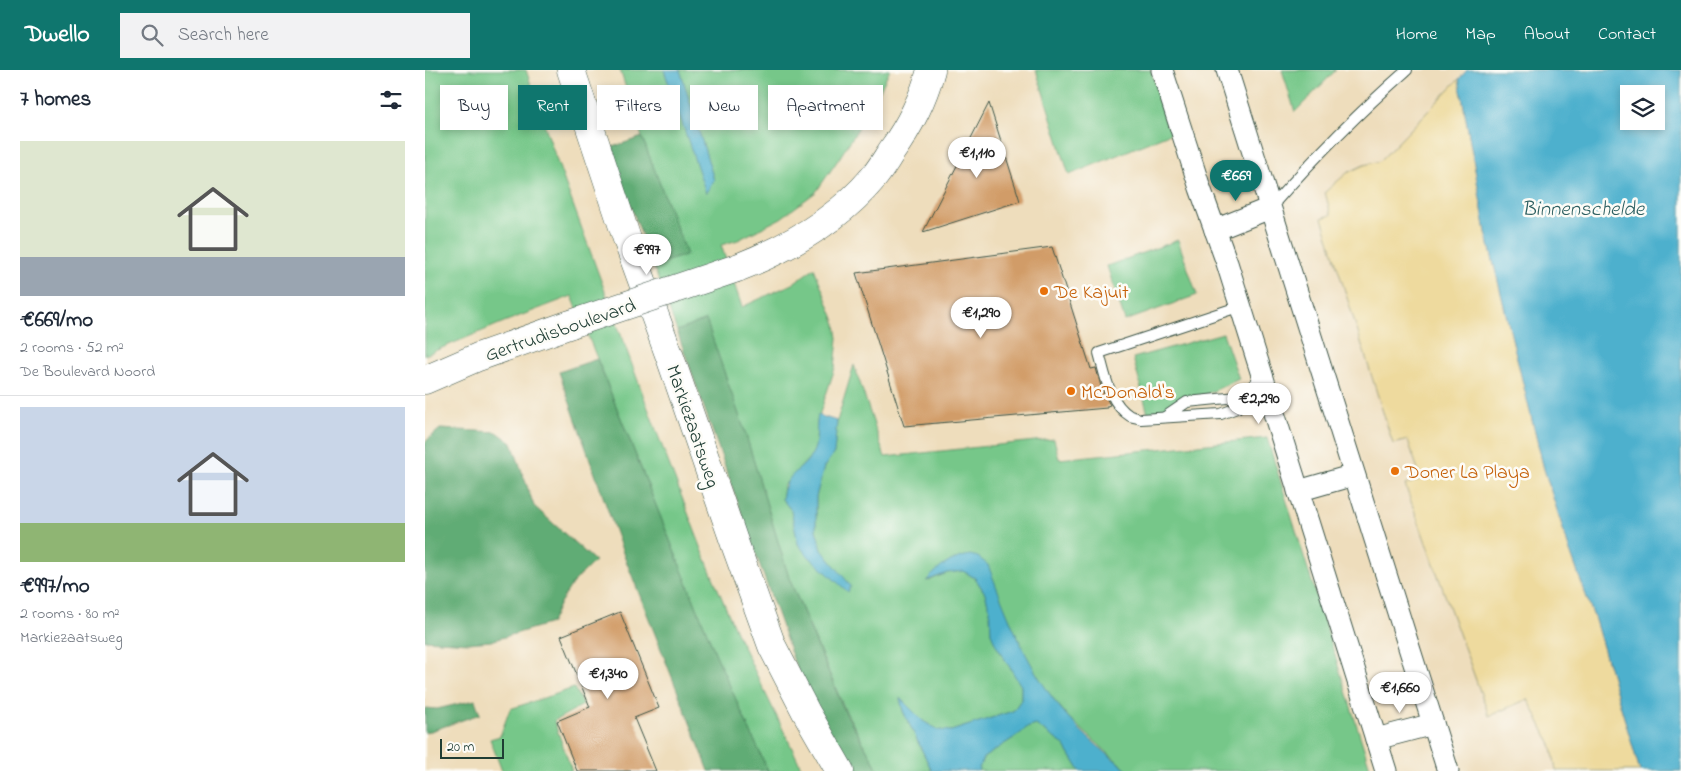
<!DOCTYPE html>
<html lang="en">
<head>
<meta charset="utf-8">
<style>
	body { margin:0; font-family:"Indie Flower",sans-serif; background:#f2f2f3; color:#1f2937; height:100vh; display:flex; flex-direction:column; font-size:19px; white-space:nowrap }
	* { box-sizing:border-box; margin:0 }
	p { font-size:16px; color:#747a83 }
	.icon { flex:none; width:28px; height:28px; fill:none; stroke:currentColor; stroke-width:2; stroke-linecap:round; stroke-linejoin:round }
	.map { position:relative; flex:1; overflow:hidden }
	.panel { display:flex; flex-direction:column; background:#fff; width:425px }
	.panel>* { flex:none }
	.guide { position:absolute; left:15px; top:15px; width:475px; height:45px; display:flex; gap:10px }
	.buttons { position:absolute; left:1195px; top:15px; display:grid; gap:10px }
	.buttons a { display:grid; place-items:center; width:45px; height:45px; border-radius:0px; background:#fff; box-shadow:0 2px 8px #0003; font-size:25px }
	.scale { position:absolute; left:15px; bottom:12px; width:64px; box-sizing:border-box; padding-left:5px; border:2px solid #1f3d34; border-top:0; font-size:14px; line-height:18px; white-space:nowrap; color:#1f3d34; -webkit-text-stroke:4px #fdfcf7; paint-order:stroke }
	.price { position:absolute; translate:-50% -42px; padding:0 11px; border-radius:18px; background:#fff; color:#222; font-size:16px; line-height:32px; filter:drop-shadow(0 1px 2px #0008) }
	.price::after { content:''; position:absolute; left:50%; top:30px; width:15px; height:11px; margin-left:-8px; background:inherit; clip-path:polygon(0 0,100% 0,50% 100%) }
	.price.current { background:#0f766e; color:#fff }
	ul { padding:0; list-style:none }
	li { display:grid; align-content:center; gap:10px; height:265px; padding:0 20px }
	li+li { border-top:1px solid #e0e1e3 }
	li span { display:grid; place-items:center; height:155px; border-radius:0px; color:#555 }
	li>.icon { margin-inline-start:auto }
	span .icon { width:90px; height:90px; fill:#fffc; stroke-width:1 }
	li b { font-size:21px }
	h2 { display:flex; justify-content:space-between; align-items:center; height:60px; padding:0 20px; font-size:21px }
	.pill { padding:0 18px; border-radius:0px; background:#fff; box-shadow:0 2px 8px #0003; font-size:18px; line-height:45px }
	.pill.current { background:#0f766e; color:#fff }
	header { display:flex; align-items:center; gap:30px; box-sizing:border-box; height:70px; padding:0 25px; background:#0f766e; color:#fff }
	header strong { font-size:24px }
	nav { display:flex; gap:28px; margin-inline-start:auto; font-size:18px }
	.search { width:350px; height:45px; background:#f2f2f3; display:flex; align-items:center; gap:12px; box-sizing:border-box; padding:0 18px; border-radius:0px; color:#747a83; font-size:19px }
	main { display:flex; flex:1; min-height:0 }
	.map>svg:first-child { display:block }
	.green { fill:#76c789; stroke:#4a825e }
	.forest { fill:#60ac75; stroke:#407454 }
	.sand { fill:#eeda9e; stroke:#868c69 }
	.water { fill:#4eb0cd; stroke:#367680; fill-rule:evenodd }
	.building { fill:#d19c67 }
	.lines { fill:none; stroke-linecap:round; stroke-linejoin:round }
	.lane-casing { stroke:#3e5548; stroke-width:12 }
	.street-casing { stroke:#3e5548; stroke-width:23 }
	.secondary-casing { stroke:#3e5548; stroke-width:29 }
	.primary-casing { stroke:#3e5548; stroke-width:29 }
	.lane { stroke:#fff; stroke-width:10 }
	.street { stroke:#fff; stroke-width:21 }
	.secondary { stroke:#fff; stroke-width:28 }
	.primary { stroke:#fff; stroke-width:28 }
	.secondary-bridge-casing { stroke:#3e5548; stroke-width:29; stroke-linecap:butt }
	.secondary-bridge { stroke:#fff; stroke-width:28 }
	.food-dot { fill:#e8710a; stroke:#fdfcf7; stroke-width:2 }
	.labels { text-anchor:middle; stroke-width:5; stroke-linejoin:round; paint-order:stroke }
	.food-label { font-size:20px; fill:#c56008; stroke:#fdfcf7; text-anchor:start }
	.street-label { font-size:20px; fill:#1f3d34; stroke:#fdfcf7 }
	.water-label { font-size:21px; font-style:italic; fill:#2d6062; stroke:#fdfcf7 }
</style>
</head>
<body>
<header>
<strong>Dwello</strong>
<div class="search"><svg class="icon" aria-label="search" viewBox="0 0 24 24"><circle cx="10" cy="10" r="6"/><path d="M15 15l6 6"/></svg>Search here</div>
<nav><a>Home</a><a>Map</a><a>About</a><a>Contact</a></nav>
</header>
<main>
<section class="panel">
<h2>7 homes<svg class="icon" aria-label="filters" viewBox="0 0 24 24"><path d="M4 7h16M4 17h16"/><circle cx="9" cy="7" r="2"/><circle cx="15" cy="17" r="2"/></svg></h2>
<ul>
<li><span style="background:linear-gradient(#dfe7d0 75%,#9aa5b1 0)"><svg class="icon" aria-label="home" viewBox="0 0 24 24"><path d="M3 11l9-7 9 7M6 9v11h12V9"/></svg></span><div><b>€669/mo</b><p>2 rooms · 52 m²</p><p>De Boulevard Noord</p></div></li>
<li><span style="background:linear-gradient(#c9d6e8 75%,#8fb573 0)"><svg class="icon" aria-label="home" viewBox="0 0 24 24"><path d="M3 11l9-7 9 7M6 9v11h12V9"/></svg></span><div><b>€997/mo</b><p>2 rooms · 80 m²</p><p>Markiezaatsweg</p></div></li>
</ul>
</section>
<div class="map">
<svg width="1256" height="701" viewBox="0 0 1256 701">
	<rect width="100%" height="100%" fill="#fdfcf7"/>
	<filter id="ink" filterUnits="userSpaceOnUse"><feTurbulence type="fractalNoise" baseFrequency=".02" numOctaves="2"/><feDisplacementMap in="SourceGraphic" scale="10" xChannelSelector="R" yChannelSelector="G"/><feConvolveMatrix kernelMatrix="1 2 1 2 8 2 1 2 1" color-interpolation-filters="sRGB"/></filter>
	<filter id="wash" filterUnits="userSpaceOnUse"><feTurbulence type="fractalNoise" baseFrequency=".0096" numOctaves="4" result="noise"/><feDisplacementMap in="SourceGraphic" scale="20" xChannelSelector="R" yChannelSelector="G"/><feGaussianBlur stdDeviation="1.12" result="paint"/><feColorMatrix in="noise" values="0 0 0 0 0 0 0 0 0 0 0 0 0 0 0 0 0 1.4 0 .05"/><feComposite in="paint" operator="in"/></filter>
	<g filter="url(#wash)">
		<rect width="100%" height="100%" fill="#eeddbc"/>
		<g class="green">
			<polygon points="0,0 101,0 132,91 234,368 285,500 312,564 378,701 343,701 291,585 147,226 79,252 0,285"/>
			<polygon points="195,0 239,0 281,122 289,110 255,0 465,0 446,38 415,87 391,122 356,148 313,170 296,175 317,237 367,214 389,198 411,254 413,268 410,298 392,352 391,374 388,384 359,415 357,429 366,440 373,474 381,484 423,521 408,496 397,480 391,460 391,427 399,397 409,382 412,351 429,295 460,387 629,369 634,389 842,368 946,701 703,701 644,648 618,616 601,587 581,542 553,487 503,511 522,503 538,501 550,508 560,523 565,541 566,563 577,586 589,602 596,616 596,630 588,641 526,661 513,660 498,651 475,629 478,641 507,701 454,701 420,640 364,508 320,362 281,250 252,261 228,195 262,185 217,67"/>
			<polygon points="611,0 726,0 746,63 644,105"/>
			<polygon points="857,0 911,0 870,42"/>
			<polygon points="753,170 772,225 700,251 682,196"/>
			<polygon points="798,263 814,309 754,337 723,344 708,288"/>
			<polygon points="149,618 158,635 129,651 147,701 77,701 65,669 75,666 85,639"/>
			<polygon points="611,655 639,675 655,701 553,701 558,688 596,663 601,658"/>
		</g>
		<g class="forest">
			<polygon points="217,67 262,185 228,195 184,78"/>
			<polygon points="281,250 320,362 364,508 419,640 454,701 425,701 377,614 252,261"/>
			<polygon points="172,289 291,585 343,701 284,701 198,483 134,302"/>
			<polygon points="15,359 72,362 87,373 109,436 170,491 147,514 135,533 126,553 66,571 43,573 0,570 0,372"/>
			<polygon points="50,630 55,644 0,663 0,638 12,639"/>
		</g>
		<polygon class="sand" points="1034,9 1061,162 1119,399 1145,481 1170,550 1215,701 1131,701 1127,677 1103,629 1064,646 980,415 996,409 983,370 968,374 897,148 906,145 900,122 922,103 939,95 955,91"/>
		<g class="water">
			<polygon points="239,0 255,0 289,110 281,123"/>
			<path d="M1042,0H1256V701H1215L1170,550L1145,481L1119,399L1061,162L1034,9ZM1204,24H1231V51H1204Z"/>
			<path d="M393,345L412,351L409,383L399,397L391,427V460L397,480L426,516L423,522L381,484L373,474L366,440L357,429C361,401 375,404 387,384C394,373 390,358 393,345Z"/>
			<path d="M545,485L553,487L563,495C584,549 604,603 643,647C660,667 683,684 703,701H655L639,675L611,655L601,658L596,663L558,688L553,701H507L478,641L475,628L498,651L513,660L526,661L588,641L596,630V616L570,573L566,563L565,541L560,523L550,508L538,501L522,503L501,511C516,496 524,489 545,485Z"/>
		</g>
		<g id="blocks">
			<g class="building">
				<polygon points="564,33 595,131 498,162"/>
				<polygon points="627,177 666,299 671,298 677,320 685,335 682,336 682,338 479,356 431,203"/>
				<polygon points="195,542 234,638 209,648 231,701 152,701 132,651 165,637 136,566"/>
			</g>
		</g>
	</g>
	<g filter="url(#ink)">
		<use href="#blocks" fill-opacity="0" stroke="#3e5548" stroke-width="1"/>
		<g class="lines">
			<defs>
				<g id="lane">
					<path d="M845,138C888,89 933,43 982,0"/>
					<path d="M816,236L674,283C680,304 684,333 705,346C708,347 713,348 716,349L796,344L812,338L824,320L837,306"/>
					<polyline points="740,347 762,332 813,327 823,321"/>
				</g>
				<g id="street">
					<polyline points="737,0 775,118 802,193 961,701"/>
					<polyline points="802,0 1023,701"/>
					<polyline points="790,160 845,138"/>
					<polyline points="873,421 929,405"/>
					<polyline points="951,669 1008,654"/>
				</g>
				<g id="secondary">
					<path d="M312,198C363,178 413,150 448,108C455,100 460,91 466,82C484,57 498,30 506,0"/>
					<polyline points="0,310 53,287 146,254"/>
				</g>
				<polyline id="primary" points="146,0 203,172 246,290 311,477 347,576 381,642 415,701"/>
			</defs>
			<use href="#lane" class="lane-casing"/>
			<use href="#street" class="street-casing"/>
			<use href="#secondary" class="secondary-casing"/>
			<use href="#primary" class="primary-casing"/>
			<use href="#lane" class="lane"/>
			<use href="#street" class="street"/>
			<use href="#secondary" class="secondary"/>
			<use href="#primary" class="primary"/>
			<defs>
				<polyline id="secondary-bridge" points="146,254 312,198"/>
			</defs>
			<use href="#secondary-bridge" class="secondary-bridge-casing"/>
			<use href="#secondary-bridge" class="secondary-bridge"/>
		</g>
	</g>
	<g class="food-dot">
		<circle cx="619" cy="221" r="5"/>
		<circle cx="646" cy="321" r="5"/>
		<circle cx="970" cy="401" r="5"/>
	</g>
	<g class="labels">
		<g class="food-label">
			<text x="629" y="228">De Kajuit</text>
			<text x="656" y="328">McDonald's</text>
			<text x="980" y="408">Doner La Playa</text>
		</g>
		<g class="street-label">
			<text transform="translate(135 259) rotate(-19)" y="7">Gertrudisboulevard</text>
			<text transform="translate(269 356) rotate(71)" y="7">Markiezaatsweg</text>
		</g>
		<g class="water-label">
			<text x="1158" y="145">Binnenschelde</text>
		</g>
	</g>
</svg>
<div class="buttons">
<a><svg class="icon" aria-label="layers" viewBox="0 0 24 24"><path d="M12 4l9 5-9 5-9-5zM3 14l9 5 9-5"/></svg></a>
</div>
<div class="scale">20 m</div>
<b class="price" style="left:552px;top:109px">€1,110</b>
<b class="price current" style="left:811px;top:132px">€669</b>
<b class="price" style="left:222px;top:206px">€997</b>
<b class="price" style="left:556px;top:269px">€1,290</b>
<b class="price" style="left:834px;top:355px">€2,290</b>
<b class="price" style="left:183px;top:630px">€1,340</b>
<b class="price" style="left:975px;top:644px">€1,660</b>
<div class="guide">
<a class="pill">Buy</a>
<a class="pill current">Rent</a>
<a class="pill">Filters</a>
<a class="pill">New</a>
<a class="pill">Apartment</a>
</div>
</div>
</main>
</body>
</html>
